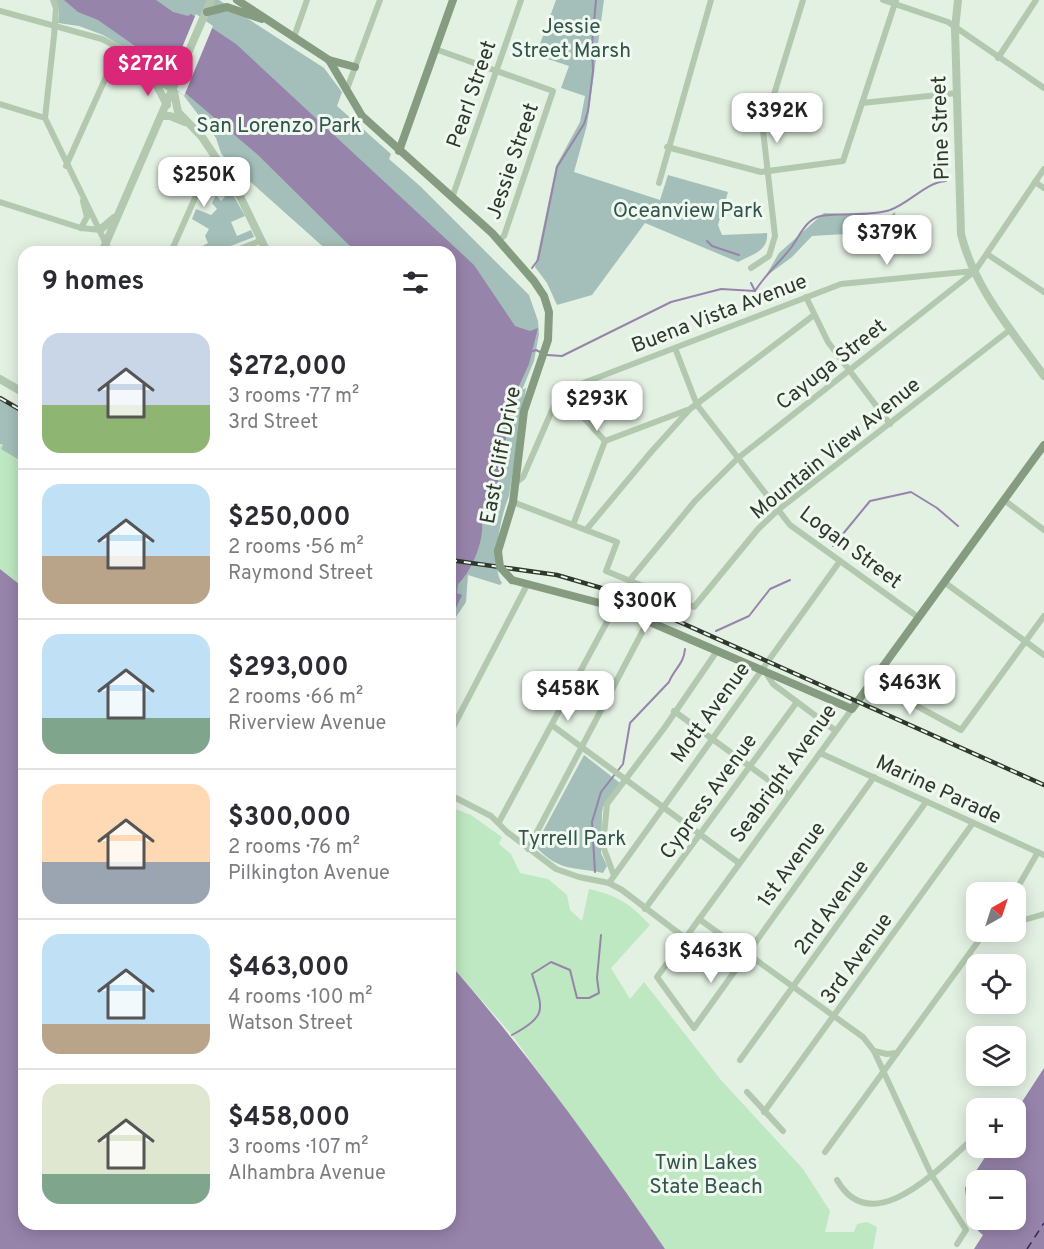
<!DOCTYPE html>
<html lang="en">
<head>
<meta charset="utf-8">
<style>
	body { margin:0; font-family:Overpass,sans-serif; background:#f2f2f3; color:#2b2b33; height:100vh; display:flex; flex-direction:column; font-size:22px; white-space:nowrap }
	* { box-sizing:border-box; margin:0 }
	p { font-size:20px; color:#7c7c81 }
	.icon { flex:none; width:33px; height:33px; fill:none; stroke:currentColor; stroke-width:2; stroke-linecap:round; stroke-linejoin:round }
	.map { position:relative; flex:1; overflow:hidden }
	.panel { position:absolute; left:18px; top:246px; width:438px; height:984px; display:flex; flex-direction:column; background:#fff; border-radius:18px; box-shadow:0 3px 15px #0003 }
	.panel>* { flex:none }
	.needle { width:39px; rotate:39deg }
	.controls { position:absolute; left:966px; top:882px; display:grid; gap:12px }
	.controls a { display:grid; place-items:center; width:60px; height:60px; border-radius:12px; background:#fff; box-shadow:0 3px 15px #0003; font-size:30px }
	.price { position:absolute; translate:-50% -51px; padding:0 14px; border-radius:12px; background:#fff; color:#222; font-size:20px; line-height:39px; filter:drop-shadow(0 2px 3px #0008) }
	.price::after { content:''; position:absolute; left:50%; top:36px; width:18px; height:14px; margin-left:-9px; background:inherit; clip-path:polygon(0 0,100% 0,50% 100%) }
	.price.current { background:#db2777; color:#fff }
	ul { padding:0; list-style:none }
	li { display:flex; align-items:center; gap:18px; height:150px; padding:0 24px }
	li+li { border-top:2px solid #e1e1e2 }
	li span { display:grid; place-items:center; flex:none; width:168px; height:120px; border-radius:18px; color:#555 }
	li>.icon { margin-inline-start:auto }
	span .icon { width:72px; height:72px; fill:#fffc; stroke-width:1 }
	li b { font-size:26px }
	h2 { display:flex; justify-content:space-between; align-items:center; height:72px; padding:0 24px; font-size:26px }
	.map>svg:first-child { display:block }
	.green { fill:#a4bfb9 }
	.sand { fill:#bee8c2 }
	.water { fill:#9784ab; fill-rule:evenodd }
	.pier { fill:#e3f1e3 }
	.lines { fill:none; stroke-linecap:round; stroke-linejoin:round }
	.stream { stroke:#9784ab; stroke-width:2 }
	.ferry { stroke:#3e2656; stroke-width:1.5; stroke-dasharray:8 6; stroke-linecap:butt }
	.minor { stroke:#b2c9af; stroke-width:6 }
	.tertiary { stroke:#b2c9af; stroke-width:8 }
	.secondary { stroke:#869c81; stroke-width:8 }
	.rail-casing { stroke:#2f382c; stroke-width:4.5 }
	.rail { stroke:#eff9ef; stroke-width:2; stroke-dasharray:7; stroke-linecap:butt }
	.secondary-bridge { stroke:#869c81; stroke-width:8 }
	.labels { text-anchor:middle; stroke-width:6; stroke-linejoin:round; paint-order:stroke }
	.park-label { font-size:21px; fill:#33544d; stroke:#eff9ef }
	.street-label { font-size:21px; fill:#2f382c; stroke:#eff9ef }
</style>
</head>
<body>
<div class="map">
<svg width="1044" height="1249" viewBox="0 0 1044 1249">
	<rect width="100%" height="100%" fill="#e3f1e3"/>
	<g class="green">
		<path d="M53,0H219L324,68L342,92L337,106L391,154L389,159L420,186L529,295L538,321L539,334L534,361L522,390L526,388L509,496C501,515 490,565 502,583L500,585L468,575L466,602L450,626V252H329L227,161L221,153L216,138L184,96L158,77L135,54L103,35L79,26L58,23L59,11Z"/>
		<path d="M556,0H604L587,125L574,172L660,200L668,175L728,192L718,225L722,235L767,233C769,251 751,255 738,262L645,223L592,295L557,305L547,283L535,267L556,166L580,122L585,96L561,88L569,66L536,55Z"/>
		<polygon points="224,179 245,216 231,222 237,236 251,230 254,237 215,252 191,252 208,243 205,236 209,229 192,219 196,209 211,215 217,209 212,203 216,195 221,201 225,197 219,190"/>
		<polygon points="895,212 897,231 812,236 792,257 765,277 779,253 824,213 890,216"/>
		<polygon points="0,400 24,415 24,463 0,449 3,445 0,444"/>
		<path d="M584,755L620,783L603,807L602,813L601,853L607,866L603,873C572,866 561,873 535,846Z"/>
	</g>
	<g class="sand">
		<polygon points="0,444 3,445 1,449 24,463 24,588 0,569"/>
		<path d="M450,807L471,815L499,835L502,837L499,844L511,854L520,873L548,879L567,895L570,910L582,921L589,889C619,896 629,903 650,925L611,968L630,999L644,982L721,1080L803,1169L830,1211L825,1232H854L857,1224L867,1222L877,1227L873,1249H665L512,1035L450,964Z"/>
	</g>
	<g class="water">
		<path d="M64,0H156L173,12L188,16L191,14L236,44L474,265L515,326L530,331L538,328L529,364L513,399L493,508H486V512L480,513C488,533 473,570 458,584L457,593L462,595L450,621V252H356L257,154L163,74L145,53L98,20L78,12Z"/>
		<path d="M0,569L24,588V1224H450V964C528,1054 598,1150 665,1249H0Z"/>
		<path d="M1044,1068V1249H974L983,1235C968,1224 967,1205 965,1188L991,1148H1016V1111ZM1016,1180V1220H976V1180Z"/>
	</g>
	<polygon class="pier" points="196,14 213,26 184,96 162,77 171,74"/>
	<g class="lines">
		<g class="stream">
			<polyline points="707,241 712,246 739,255"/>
			<polyline points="532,268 538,260 557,167 584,124 588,111 593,71 592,44 596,0"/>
			<polyline points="751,283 755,291"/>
			<polyline points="530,352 536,350 542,353"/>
			<path d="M547,355L562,356L671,302L721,289L755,291C765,275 778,264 790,249C799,238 805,219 821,216C843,212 868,217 890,210C910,203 926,182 946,181"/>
			<polyline points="833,546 870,501 911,492 937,508 958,526"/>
			<polyline points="716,631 749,616 770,589 790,580"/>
			<path d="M595,872L592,822L601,792L623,764L630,723L669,682C674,669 684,664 685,649"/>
			<path d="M512,1035C548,1015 543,1010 532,974L551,962L570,970L577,998H589L599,993L597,978L601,935"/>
		</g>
		<polyline class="ferry" points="1027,1249 1044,1223"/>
		<g class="minor">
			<polyline points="53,0 56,8 54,36 45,118 110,252"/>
			<polyline points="883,0 948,22 1044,88"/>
			<polyline points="0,11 102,39 119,48 159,82 174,91"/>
			<polyline points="294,37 307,0"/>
			<polyline points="435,49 553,91 504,236 499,240"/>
			<polyline points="998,58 1036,0"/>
			<polyline points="347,89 380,0"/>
			<polyline points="862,103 957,93"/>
			<polyline points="0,104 45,118"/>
			<polyline points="667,147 761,172 843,161 896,0"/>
			<polyline points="66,166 119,48"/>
			<polyline points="1035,182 1044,188"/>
			<polyline points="659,183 711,0"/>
			<polyline points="452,198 521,0"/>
			<polyline points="0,202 81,228 100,230"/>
			<polyline points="81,228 87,217 83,201"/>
			<polyline points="171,252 214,155"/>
			<polyline points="232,252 262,240"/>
			<polyline points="987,254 1044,292"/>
			<polyline points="751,268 769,256 775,236 763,130 803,0"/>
			<polyline points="806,297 828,342 890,424"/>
			<polyline points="675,348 697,405 790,525 918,617"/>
			<polyline points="560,392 605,441"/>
			<polyline points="515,483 523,477 560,392 841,284 974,271"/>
			<polyline points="1004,500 1044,530"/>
			<polyline points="513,502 617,542 606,571 694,607 758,529 778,510 1011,329"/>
			<polyline points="573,525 605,441 687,410"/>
			<polyline points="586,530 652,451 690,409 814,315"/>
			<polyline points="630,580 695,501 738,458 975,271 1044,169"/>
			<polyline points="944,582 1044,655"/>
			<polyline points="766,673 773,684 836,731"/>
			<polyline points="876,677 915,705 961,730 1044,616"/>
			<polyline points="852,709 657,977 694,1028 874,777"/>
			<polyline points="674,711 789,795"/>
			<polyline points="553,726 739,863"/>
			<polyline points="450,733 527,585"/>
			<polyline points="820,753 1044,855"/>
			<polyline points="450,795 491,816 507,832 556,869 579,877 609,883 622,890 685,938"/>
			<polyline points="499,822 615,607"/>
			<polyline points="528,849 648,621"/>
			<polyline points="613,873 603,846 607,804 665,727 717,651"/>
			<polyline points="609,883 840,561"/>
			<polyline points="1015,892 1038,852"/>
			<polyline points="645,909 797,702"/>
			<polyline points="699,919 863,1037 874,1051 931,1174 966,1230 957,1244"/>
			<polyline points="1016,919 1024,920 1044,914"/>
			<polyline points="874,1051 887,1054 897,1053"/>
			<polyline points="740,1060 926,802"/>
			<polyline points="747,1092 783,1131"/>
			<polyline points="764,1112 973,823"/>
			<polyline points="825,1152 985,932"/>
			<path d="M837,1180C873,1243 943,1164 976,1136"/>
		</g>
		<g class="tertiary">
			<path d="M958,0L955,29L961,234C974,288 1013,332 1044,376"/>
			<polyline points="153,78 167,105"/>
			<polyline points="174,92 178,112 202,137 236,188 267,252"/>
			<polyline points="161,116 170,116 185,122"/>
			<polyline points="100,230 114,218"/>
			<polyline points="102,252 211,0"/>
			<polyline points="0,379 24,393"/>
		</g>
		<g class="secondary">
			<polyline points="237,0 329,60 362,116 492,233 534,281 544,296 549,312 548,340 524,411 513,502 498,551"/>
			<polyline points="207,12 227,7 262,19"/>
			<polyline points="329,60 355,67"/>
			<polyline points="399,151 453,0"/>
			<polyline points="512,580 615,607 852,709 1044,445"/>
		</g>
		<defs>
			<g id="rail">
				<polyline points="0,398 24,412"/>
				<polyline points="450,560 557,575 608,590 1044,785"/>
			</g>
		</defs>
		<use href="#rail" class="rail-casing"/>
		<use href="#rail" class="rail"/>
		<polyline class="secondary-bridge" points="498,551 500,567 512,580"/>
	</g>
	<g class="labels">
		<g class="park-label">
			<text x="571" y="33">Jessie<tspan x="571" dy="24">Street Marsh</tspan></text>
			<text x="279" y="132">San Lorenzo Park</text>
			<text x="688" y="217">Oceanview Park</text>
			<text x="572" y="845">Tyrrell Park</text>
			<text x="706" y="1169">Twin Lakes<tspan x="706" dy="24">State Beach</tspan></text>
		</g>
		<g class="street-label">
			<text transform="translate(471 94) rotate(-71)" y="7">Pearl Street</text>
			<text transform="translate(940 128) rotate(-92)" y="7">Pine Street</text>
			<text transform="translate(512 161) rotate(-71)" y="7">Jessie Street</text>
			<text transform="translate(719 313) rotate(-21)" y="7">Buena Vista Avenue</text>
			<text transform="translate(831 364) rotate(-38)" y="7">Cayuga Street</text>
			<text transform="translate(835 448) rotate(-39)" y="7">Mountain View Avenue</text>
			<text transform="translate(500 455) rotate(-79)" y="7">East Cliff Drive</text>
			<text transform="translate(851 547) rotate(37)" y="7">Logan Street</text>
			<text transform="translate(710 712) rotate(-54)" y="7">Mott Avenue</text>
			<text transform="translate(783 773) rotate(-54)" y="7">Seabright Avenue</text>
			<text transform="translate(939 789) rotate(25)" y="7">Marine Parade</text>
			<text transform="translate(708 796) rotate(-54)" y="7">Cypress Avenue</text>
			<text transform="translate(791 864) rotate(-54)" y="7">1st Avenue</text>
			<text transform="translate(831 907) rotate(-54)" y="7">2nd Avenue</text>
			<text transform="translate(856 958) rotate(-54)" y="7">3rd Avenue</text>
		</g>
	</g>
</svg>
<div class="controls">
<a><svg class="needle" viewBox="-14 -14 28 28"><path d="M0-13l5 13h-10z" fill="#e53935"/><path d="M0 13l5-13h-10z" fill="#7c7c81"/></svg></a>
<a><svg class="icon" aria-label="locate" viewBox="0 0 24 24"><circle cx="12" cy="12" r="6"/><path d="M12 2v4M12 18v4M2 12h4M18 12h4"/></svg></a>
<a><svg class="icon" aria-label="layers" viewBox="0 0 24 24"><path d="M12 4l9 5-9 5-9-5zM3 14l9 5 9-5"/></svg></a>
<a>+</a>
<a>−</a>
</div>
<b class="price current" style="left:148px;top:97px">$272K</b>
<b class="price" style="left:777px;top:144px">$392K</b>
<b class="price" style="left:204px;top:208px">$250K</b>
<b class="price" style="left:887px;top:266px">$379K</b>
<b class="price" style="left:597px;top:432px">$293K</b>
<b class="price" style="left:645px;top:634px">$300K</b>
<b class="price" style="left:910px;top:716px">$463K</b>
<b class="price" style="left:568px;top:722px">$458K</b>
<b class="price" style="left:711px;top:984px">$463K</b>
<section class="panel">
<h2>9 homes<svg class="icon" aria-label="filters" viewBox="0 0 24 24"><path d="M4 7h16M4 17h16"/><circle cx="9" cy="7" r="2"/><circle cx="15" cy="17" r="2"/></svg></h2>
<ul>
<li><span style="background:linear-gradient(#c9d6e8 60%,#8fb573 0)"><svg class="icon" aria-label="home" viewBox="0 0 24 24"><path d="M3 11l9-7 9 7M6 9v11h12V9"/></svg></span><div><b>$272,000</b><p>3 rooms · 77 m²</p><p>3rd Street</p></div></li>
<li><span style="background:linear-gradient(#bfe0f5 60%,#b9a48a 0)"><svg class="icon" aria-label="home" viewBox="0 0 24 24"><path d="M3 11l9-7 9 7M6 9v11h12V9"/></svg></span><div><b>$250,000</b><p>2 rooms · 56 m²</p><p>Raymond Street</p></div></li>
<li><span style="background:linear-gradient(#bfe0f5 70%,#7fa58c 0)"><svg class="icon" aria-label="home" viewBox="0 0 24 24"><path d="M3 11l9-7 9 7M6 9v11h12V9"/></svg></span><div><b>$293,000</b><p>2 rooms · 66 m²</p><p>Riverview Avenue</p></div></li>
<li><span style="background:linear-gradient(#ffd9b3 65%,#9aa5b1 0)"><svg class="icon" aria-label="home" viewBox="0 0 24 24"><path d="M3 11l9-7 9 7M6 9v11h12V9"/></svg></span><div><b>$300,000</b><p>2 rooms · 76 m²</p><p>Pilkington Avenue</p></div></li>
<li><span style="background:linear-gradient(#bfe0f5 75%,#b9a48a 0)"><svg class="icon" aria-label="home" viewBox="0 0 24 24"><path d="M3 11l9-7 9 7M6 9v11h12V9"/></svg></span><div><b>$463,000</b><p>4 rooms · 100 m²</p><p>Watson Street</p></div></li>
<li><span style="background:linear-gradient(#dfe7d0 75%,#7fa58c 0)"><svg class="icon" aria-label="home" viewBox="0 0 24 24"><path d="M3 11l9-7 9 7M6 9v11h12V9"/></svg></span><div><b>$458,000</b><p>3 rooms · 107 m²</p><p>Alhambra Avenue</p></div></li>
</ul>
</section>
</div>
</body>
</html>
